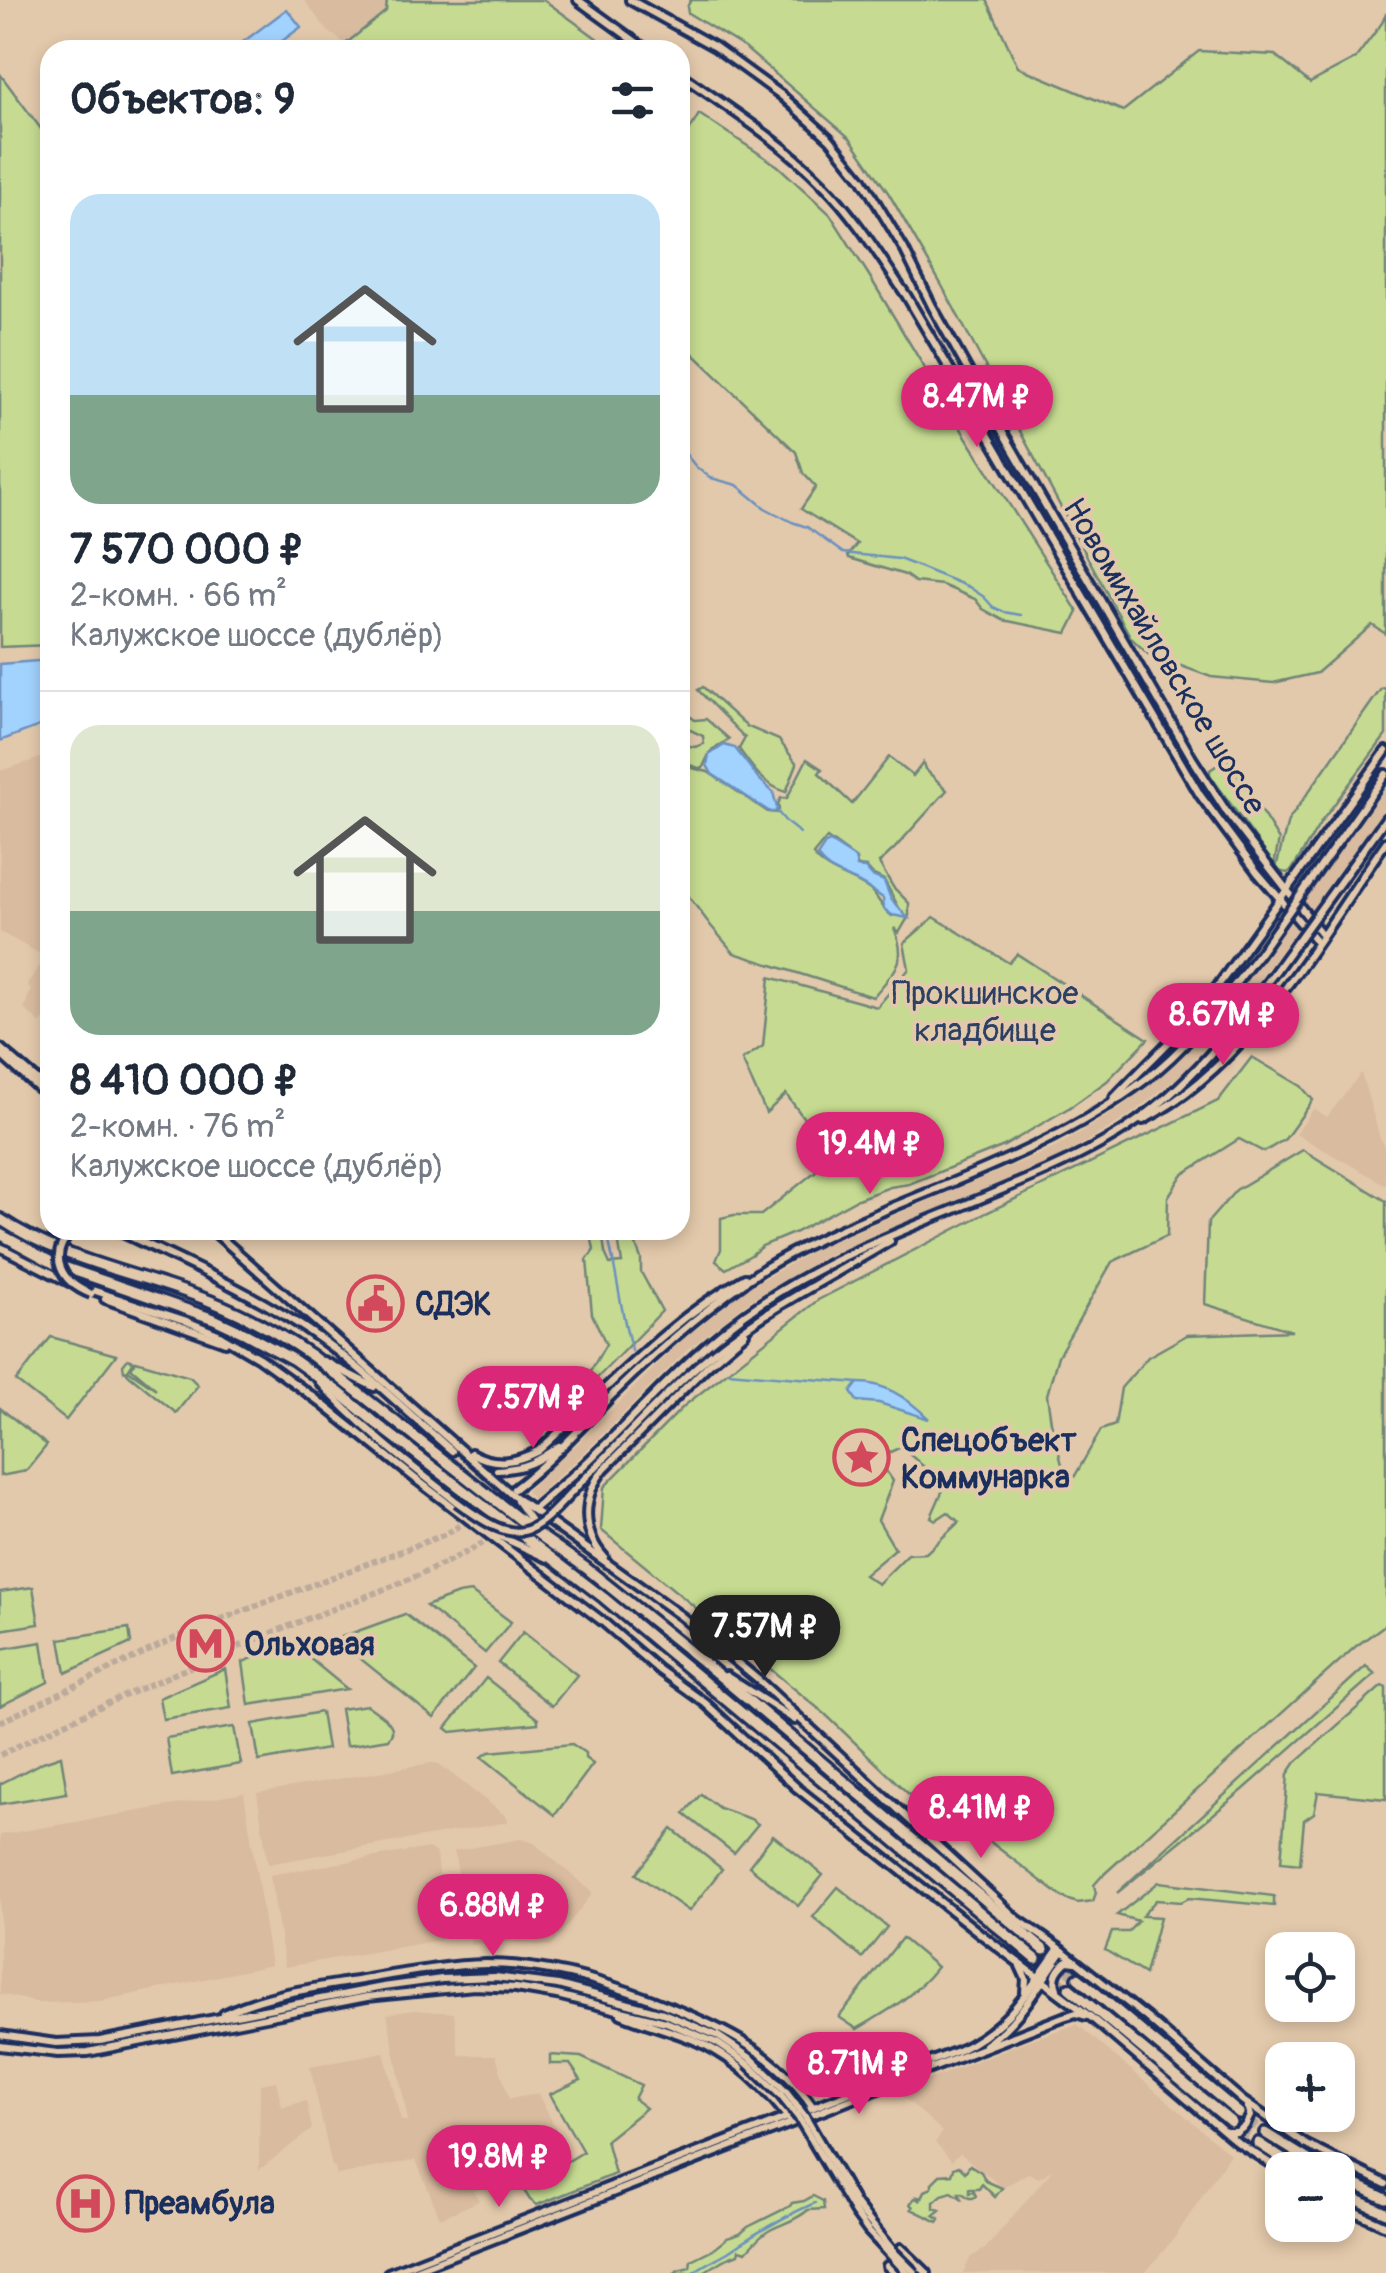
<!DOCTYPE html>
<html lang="ru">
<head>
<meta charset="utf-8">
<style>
	body { margin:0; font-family:Pangolin,sans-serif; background:#f6f6f7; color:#1f2937; height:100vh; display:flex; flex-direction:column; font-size:38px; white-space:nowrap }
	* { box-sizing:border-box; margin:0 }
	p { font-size:32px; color:#747a83 }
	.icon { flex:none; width:55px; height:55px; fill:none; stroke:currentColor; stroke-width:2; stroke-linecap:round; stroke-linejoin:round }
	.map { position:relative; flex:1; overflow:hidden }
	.drawer { position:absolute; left:40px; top:40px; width:650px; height:1200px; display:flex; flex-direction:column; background:#fff; border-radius:30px; box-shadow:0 5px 15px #0003 }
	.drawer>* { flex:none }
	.tools { position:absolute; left:1265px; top:1932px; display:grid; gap:20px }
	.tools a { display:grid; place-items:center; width:90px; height:90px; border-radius:20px; background:#fff; box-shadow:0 5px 15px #0003; font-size:50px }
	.price { position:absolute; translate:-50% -85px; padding:0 22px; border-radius:35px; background:#db2777; color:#fff; font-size:32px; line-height:65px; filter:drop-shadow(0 2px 5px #0008) }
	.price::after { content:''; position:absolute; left:50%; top:60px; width:30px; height:22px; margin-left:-15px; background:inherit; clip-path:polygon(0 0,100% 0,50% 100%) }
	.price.selected { background:#222; color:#fff }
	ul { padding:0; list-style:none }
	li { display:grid; align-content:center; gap:20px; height:530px; padding:0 30px }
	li+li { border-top:2px solid #e0e1e3 }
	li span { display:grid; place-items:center; height:310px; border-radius:30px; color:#555 }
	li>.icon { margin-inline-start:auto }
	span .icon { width:180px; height:180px; fill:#fffc; stroke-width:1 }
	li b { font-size:42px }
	h2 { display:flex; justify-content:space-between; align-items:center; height:120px; padding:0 30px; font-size:42px }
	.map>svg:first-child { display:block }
	.built { fill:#d9bb9f }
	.green { fill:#c6db91; stroke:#708578; stroke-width:2.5; fill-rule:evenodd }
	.water { fill:#a2d2fe; stroke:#6c91be; stroke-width:2.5 }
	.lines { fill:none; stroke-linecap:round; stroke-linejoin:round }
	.stream { stroke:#6c91be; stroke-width:2.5 }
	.secondary-tunnel { stroke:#bbaa9c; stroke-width:6; stroke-dasharray:6 3; stroke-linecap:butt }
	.highway-tunnel { stroke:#bbaa9c; stroke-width:9; stroke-dasharray:9 4.5; stroke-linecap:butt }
	.secondary-casing { stroke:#1b2f5e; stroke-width:14 }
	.highway-casing { stroke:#1b2f5e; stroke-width:16 }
	.secondary { stroke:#e3c9ab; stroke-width:6 }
	.highway { stroke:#e3c9ab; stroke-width:9 }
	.secondary-bridge-casing { stroke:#1b2f5e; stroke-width:14; stroke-linecap:butt }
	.secondary-bridge { stroke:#e3c9ab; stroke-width:6 }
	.labels { text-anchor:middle; stroke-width:8; stroke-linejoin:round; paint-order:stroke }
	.street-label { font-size:32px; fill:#1b2f5e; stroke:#e3c9ab }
	.park-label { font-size:32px; fill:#2c4063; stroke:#e3c9ab }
	.poi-label { font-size:32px; font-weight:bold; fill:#1b2f5e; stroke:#e3c9ab; text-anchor:start }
</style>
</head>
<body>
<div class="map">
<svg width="1386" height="2273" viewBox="0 0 1386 2273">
	<rect width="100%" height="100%" fill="#e3c9ab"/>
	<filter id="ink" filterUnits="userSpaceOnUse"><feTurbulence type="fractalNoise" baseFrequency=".01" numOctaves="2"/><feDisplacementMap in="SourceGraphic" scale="20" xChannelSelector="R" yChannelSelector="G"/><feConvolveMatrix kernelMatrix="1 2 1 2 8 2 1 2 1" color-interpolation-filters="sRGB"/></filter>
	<g filter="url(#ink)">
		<g class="built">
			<polygon points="304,0 386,0 386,9 344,43 328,31"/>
			<polygon points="50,755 50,1022 45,1018 40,1023 24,1009 31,989 27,984 46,957 0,932 0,771"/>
			<polygon points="1386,787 1386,806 1239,1008 1186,1070 1129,1116 1061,1157 828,1255 749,1301 688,1349 587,1450 533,1499 526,1491 579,1442 681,1341 743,1291 823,1245 1055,1148 1120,1108 1177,1062 1230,1003"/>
			<polygon points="1361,1073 1380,1138 1386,1150 1386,1185 1296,1134 1314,1108 1327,1117"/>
			<polygon points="431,1763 439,1764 507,1817 508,1822 268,1864 257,1793"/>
			<polygon points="244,1793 271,1965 101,2001 40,2003 0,1994 0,1835"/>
			<polygon points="521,1839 534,1843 593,1893 551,1946 498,1941 471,1945 454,1851"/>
			<polygon points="428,1848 436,1853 447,1922 439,1924 441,1940 285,1967 270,1875"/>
			<polygon points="414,2010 454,2013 459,2055 496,2055 509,2099 538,2094 574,2164 510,2188 503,2178 474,2191 479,2201 440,2218 416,2160 337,2175 335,2167 332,2167 310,2067 384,2052 401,2121 408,2121 387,2014"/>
			<polygon points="1077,2024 1230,2154 1175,2237 1145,2273 963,2273 971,2257 985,2249 1053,2169 1039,2178 1028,2173 1003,2188 960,2153 952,2161 935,2142 943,2132 898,2092 1021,2043"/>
			<polygon points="276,2081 282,2107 306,2101 312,2129 259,2170 260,2084"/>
		</g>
		<g class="green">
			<polygon points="387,0 544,0 613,50 338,50 386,11"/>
			<polygon points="691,0 987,0 1018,67 1123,111 1199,51 1275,55 1310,83 1355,59 1382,23 1386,13 1386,634 1372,625 1317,673 1273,683 1211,677 1148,654 1131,638 941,284 889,194 851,139 745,48 688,13 687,7"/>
			<polygon points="0,74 50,141 50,645 0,647"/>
			<polygon points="699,114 778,166 830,214 870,277 963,432 1078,612 1067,633 1003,620 983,609 975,599 942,585 915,582 905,575 849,558 848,555 857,544 801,509 816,487 803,473 796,452 680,341 680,148"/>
			<path d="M703,687L746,726L779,740L797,764L786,792C763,785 752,767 739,749L745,738L698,690Z"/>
			<polygon points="1386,688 1386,735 1321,822 1292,870 1287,873 1278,871 1276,868 1288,821 1381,689"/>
			<polygon points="680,709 695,720 706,719 729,739 710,752 702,769 680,762 680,744 695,747 704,744 703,736 680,725"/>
			<path d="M889,757L913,776L923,763L925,769L947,790L894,849L879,863L893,887L909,903V916L899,933L894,928C909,963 894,971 873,997L734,953L711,926L680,885V765L708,772L768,812L777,813L779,810L778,804L781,798H787L807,759L822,769L819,773L852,804ZM827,838L856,859L857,866L866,867L872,874L884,880L900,910L892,916C882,909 879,898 870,890C851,876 828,874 813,855Z"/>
			<polygon points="1228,758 1279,840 1274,865 1210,775 1210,770"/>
			<polygon points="934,917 1009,963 1017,954 1148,1039 1107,1081 1072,1106 1004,1146 909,1184 890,1187 855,1200 796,1232 762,1246 751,1255 726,1269 716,1261 721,1249 721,1218 734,1215 761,1215 816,1171 811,1128 786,1094 766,1113 742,1060 763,1046 770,977 877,1007 909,969 904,943"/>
			<path d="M1252,1057L1301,1086L1313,1100L1285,1139L1264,1152L1239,1139L1182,1175L1168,1197L1167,1236L1112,1262L1058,1356L1047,1395L1051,1422L1065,1476L1072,1481L1101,1430L1115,1425L1121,1388L1148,1357L1187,1335L1292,1331L1205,1304L1208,1222L1236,1190L1303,1150L1386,1201V1624L1355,1647L1102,1876L1094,1885L1096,1893L1093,1901L1077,1903L1062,1897L980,1834L941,1825L825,1714L601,1530L604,1487L684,1406L818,1300L986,1213L1218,1101ZM901,1447L945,1485L931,1517L936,1520L948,1512L959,1522L926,1553L908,1554L878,1584L864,1575L895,1549L878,1520L893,1481L877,1458Z"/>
			<polygon points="590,1230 602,1230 605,1253 610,1264 622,1263 617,1232 619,1230 631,1230 641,1259 641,1272 662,1311 571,1405 606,1344 592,1314 587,1260 594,1250"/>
			<polygon points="51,1337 116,1355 66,1420 16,1381"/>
			<polygon points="128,1359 134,1361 128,1370 156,1389 131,1368 136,1361 190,1377 198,1385 176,1413 127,1373 128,1370 124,1371 123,1365"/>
			<polygon points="0,1408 47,1445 26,1471 0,1476"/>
			<polygon points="33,1587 39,1624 0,1630 0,1592"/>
			<polygon points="471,1592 511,1622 485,1653 426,1606 458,1594"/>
			<polygon points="405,1614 474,1668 434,1718 336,1639"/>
			<polygon points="129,1628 131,1643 66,1673 60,1639"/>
			<polygon points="523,1632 577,1675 552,1706 498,1663"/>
			<polygon points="42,1642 48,1682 0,1706 0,1649"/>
			<polygon points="291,1643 347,1689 249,1705 243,1662"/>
			<polygon points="1366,1666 1375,1674 1243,1790 1117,1893"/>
			<polygon points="225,1669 231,1708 163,1719 159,1698"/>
			<polygon points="486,1678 538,1719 538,1723 451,1732 446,1728"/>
			<polygon points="1382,1686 1386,1688 1386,1799 1318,1792 1314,1813 1304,1820 1300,1864 1281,1862 1288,1774 1296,1762"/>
			<path d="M367,1705C378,1714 402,1725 388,1739L346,1746L340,1709Z"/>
			<polygon points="321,1712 327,1749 259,1761 253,1724"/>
			<polygon points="234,1727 241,1764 172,1776 166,1738"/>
			<polygon points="572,1744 585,1753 585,1758 593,1764 555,1815 482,1757 489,1752"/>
			<polygon points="61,1756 67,1793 0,1804 0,1784 43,1762"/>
			<polygon points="701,1794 719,1808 751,1819 758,1824 734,1853 684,1814"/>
			<polygon points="672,1829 722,1869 689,1911 636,1874"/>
			<polygon points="773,1835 823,1875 798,1906 749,1866"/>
			<polygon points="1159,1882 1274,1896 1274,1906 1189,1898 1181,1902 1156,1900 1142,1916 1160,1917 1145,1974 1105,1950 1112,1932 1128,1932 1138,1921 1117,1915"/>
			<polygon points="838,1887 887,1927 862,1958 813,1917"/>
			<path d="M902,1938L937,1967C914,1996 888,2011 857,2029L839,2017Z"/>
			<polygon points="550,2055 581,2057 641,2085 634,2099 646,2108 606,2140 615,2174 537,2205 530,2200 518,2181 570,2160 583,2152 550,2094 581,2080 570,2064 550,2064"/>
			<polygon points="970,2165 981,2172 986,2181 1002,2188 995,2197 982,2184 979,2189 969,2189 969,2193 974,2192 976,2196 973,2198 969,2198 962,2193 959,2193 961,2198 952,2192 942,2195 934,2202 934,2208 940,2210 934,2215 940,2219 938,2222 911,2209 913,2207 910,2204 915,2198 921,2201 918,2197 922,2198 925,2191 932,2188 932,2183 940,2175 952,2174 954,2168 959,2166 965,2172"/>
			<path d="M813,2196L823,2201L824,2209L808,2210C797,2220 784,2223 772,2229C762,2234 753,2244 746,2252L739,2250L738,2254L723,2260L702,2273H675L678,2270L690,2267L691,2260L715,2248L727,2238L740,2234L748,2227L790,2206L792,2203L804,2201Z"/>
		</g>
		<g class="water">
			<polygon points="287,9 301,27 270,50 249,50 243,42"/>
			<polygon points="50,660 50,722 0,741 0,664"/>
			<polygon points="724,745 735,748 759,779 773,792 778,812 770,812 712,774 707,765 709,755"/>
			<path d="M830,842L855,858L857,867L865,868L872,876L884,881L891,899L908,918L892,915L884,909L883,898C873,891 864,885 853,880C839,873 826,870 817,856L825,844Z"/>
			<path d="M858,1383C886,1382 910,1400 929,1419L879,1403L857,1401L851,1392Z"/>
		</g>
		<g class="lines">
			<g class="stream">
				<polyline points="684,452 697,468 711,478 737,485 765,508 792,522 807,527 843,553 899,559 912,564 969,587 984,597 993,607 1004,612 1021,615"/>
				<polyline points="776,810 787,823 800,833"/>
				<path d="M606,1230C617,1270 620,1311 632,1351"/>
				<polyline points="728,1372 858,1383"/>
				<path d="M692,2273C704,2264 716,2259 728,2252C756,2233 784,2216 815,2203"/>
			</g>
			<g class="secondary-tunnel">
				<polyline points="452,1451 476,1465 497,1470"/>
				<polyline points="0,1722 190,1631 446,1534 485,1510 513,1489"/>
				<path d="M0,1755C98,1705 198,1663 299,1622C365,1596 434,1574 494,1536"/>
			</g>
			<g class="highway-tunnel">
				<polyline points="1036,1959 1069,1988"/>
				<polyline points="1056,1961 1078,1978"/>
				<polyline points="1239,2113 1265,2133"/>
				<polyline points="1231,2122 1258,2143"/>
			</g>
			<defs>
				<g id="secondary">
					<polyline points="578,0 647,50"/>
					<polyline points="630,0 715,47 781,95 830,139 862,179 904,249 932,306 994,417 1192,758 1228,814 1322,935"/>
					<path d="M680,74C728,108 780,140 822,183C855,216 880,257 906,295L1200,795L1257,872L1317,942"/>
					<polyline points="1321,866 1386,774"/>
					<polyline points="1340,882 1386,818"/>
					<polyline points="0,1048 50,1091"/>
					<polyline points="0,1054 38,1088"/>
					<path d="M1114,1098C1144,1066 1176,1037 1205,1004L1386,751"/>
					<path d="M1143,1120C1248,1067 1320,936 1386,842"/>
					<path d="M116,1230C186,1263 259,1295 322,1340C368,1373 409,1414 452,1451"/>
					<polyline points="212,1230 512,1495 681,1616 757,1679 1017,1919 1059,1948 1147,2018 1243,2101 1305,2144 1386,2184"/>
					<polyline points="0,1247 71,1283"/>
					<polyline points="83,1287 184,1320 218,1334 259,1358 316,1399 417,1480 602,1621 659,1670 705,1703 797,1788 982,1935 1092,2018 1237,2142 1282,2171"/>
					<polyline points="105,1299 225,1342"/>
					<polyline points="323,1361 374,1387"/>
					<path d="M319,1381C360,1427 409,1464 457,1502"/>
					<path d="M471,1453C494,1466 515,1463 538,1451C606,1391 665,1322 745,1278"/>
					<path d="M497,1470C526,1468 536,1462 559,1446"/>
					<path d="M584,1479C629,1434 673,1383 724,1344C775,1304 834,1275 890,1241"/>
					<path d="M514,1489C551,1461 581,1427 613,1394C660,1348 710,1304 765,1268C804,1244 846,1227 888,1209C977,1172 1069,1138 1146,1079C1191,1045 1223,999 1258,955"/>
					<polyline points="517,1501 536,1528"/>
					<path d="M536,1507C551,1494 567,1481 582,1467C641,1412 692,1349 760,1304C835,1253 929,1221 1013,1185C1052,1169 1092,1151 1127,1128C1189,1087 1234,1028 1277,969"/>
					<polyline points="495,1534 547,1558"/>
					<path d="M604,1557C581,1531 582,1496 604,1469L707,1366L745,1333"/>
					<polyline points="726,1676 795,1720"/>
					<polyline points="1020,1966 1026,1979 1025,1992"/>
					<path d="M1057,1989C1052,1977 1058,1969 1067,1961L1076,1962"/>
					<path d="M224,2014C263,1995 307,1989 349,1982C394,1975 440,1965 486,1964C544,1964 596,1979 650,1999C712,2023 774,2049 813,2107"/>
					<path d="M621,2014C645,2024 670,2030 694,2040C733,2056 764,2086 789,2119"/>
					<polyline points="0,2035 56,2043 100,2041 383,1987 442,1979 495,1977 558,1985 663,2013 718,2036 752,2059"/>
					<path d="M985,2045C1021,2020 1038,1985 1063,1951"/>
					<polyline points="0,2046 58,2053 88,2052 367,1997 474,1986 516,1988 557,1995 666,2022 717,2043 748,2064"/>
					<polyline points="1227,2132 1237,2132 1245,2126 1250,2116 1247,2106"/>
					<polyline points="1338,2204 1386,2226"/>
					<polyline points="901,2248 927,2273"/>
					<polyline points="887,2266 895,2273"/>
					<path d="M388,2273L960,2050C1009,2026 1028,1991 1059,1948"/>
					<polyline points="407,2273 1063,2017 1076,2013 1086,2016"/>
				</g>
				<g id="highway">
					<path d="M0,1219C64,1262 140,1273 210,1301C246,1315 280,1334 312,1356L542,1537L586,1568L702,1661L1044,1950"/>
					<polyline points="0,1234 55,1264 214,1319 246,1334 294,1360 340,1393 377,1424 604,1598 1036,1959"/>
					<polyline points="1078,1978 1239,2113"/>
					<polyline points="1069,1988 1231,2122"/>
					<polyline points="1265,2133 1325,2170"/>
					<polyline points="1258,2143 1299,2170"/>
					<polyline points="1338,2176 1386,2199"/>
					<polyline points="1338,2191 1386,2213"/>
				</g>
			</defs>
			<use href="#secondary" class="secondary-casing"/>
			<use href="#highway" class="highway-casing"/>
			<use href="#secondary" class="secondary"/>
			<use href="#highway" class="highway"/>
			<defs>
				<g id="secondary-bridge">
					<polyline points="1258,955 1321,866"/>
					<polyline points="1277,969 1340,882"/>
					<path d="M73,1230C46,1256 61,1282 91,1294"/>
					<path d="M457,1502C525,1553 532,1534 584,1479"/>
					<polyline points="752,2059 786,2092 804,2115 857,2206 894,2252 915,2273"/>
					<polyline points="748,2064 781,2096 798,2117 855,2213 868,2231 907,2273"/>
				</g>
			</defs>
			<use href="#secondary-bridge" class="secondary-bridge-casing"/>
			<use href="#secondary-bridge" class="secondary-bridge"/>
		</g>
	</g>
	<defs>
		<symbol id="civic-ring" viewBox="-11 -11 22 22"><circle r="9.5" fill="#e3c9ab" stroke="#d1495b" stroke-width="1.5"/><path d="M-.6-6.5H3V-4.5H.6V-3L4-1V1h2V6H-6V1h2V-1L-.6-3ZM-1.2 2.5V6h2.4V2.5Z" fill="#d1495b"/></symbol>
		<symbol id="sight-ring" viewBox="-11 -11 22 22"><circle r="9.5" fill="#e3c9ab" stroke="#d1495b" stroke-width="1.5"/><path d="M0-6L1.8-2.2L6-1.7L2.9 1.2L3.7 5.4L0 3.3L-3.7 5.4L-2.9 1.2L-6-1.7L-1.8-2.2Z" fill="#d1495b"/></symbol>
		<symbol id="metro-ring" viewBox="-11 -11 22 22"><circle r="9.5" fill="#e3c9ab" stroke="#d1495b" stroke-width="1.5"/><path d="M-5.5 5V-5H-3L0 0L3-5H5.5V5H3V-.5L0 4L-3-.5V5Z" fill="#d1495b"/></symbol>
		<symbol id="hospital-ring" viewBox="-11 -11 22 22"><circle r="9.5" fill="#e3c9ab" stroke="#d1495b" stroke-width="1.5"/><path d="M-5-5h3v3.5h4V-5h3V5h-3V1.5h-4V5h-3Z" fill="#d1495b"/></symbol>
	</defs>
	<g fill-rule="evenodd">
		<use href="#civic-ring" x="344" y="1272" width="63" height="63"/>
		<use href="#sight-ring" x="830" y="1426" width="63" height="63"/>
		<use href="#metro-ring" x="174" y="1612" width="63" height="63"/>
		<use href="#hospital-ring" x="54" y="2172" width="63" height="63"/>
	</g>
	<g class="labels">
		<g class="street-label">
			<text transform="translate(1165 656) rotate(59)" y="11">Новомихайловское шоссе</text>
		</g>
		<g class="park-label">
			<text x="985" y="1004">Прокшинское<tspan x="985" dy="37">кладбище</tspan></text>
		</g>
		<g class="poi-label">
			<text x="415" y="1315">СДЭК</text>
			<text x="901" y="1451">Спецобъект<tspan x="901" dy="37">Коммунарка</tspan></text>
			<text x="244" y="1655">Ольховая</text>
			<text x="125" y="2214">Преамбула</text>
		</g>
	</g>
</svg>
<div class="tools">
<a><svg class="icon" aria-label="locate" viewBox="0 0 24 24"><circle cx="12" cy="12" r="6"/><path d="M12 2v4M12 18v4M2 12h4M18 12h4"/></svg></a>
<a>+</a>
<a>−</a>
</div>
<b class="price" style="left:977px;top:450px">8.47M ₽</b>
<b class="price" style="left:1223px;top:1068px">8.67M ₽</b>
<b class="price" style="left:870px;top:1197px">19.4M ₽</b>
<b class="price" style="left:533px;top:1451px">7.57M ₽</b>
<b class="price selected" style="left:765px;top:1680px">7.57M ₽</b>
<b class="price" style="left:981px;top:1861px">8.41M ₽</b>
<b class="price" style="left:493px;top:1959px">6.88M ₽</b>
<b class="price" style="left:859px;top:2117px">8.71M ₽</b>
<b class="price" style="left:499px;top:2210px">19.8M ₽</b>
<section class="drawer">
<h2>Объектов: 9<svg class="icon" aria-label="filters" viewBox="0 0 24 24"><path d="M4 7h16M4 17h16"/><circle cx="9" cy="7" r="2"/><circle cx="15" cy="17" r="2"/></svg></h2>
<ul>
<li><span style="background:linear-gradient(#bfe0f5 65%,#7fa58c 0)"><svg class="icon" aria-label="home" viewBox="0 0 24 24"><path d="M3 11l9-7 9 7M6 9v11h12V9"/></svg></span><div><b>7 570 000 ₽</b><p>2-комн. · 66 m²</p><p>Калужское шоссе (дублёр)</p></div></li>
<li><span style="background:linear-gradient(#dfe7d0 60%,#7fa58c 0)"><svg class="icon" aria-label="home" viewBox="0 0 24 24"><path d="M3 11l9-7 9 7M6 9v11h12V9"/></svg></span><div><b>8 410 000 ₽</b><p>2-комн. · 76 m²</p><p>Калужское шоссе (дублёр)</p></div></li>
</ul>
</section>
</div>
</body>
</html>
